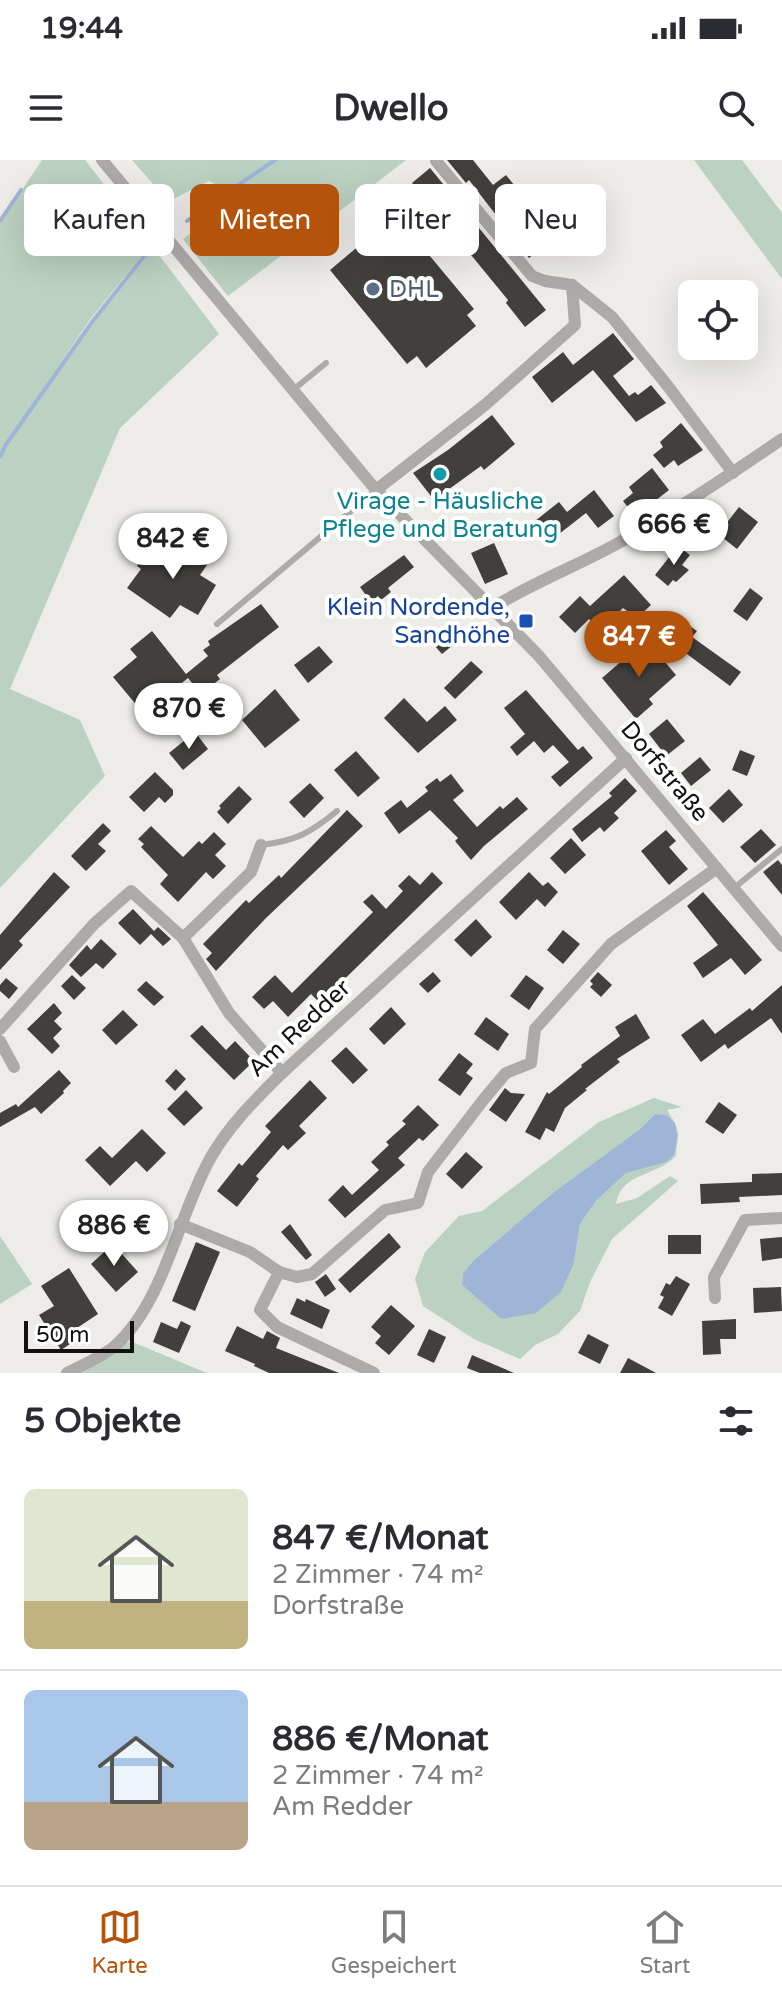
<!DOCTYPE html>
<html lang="de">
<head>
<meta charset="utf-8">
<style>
	body { margin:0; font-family:"Varela Round",sans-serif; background:#f7f7f7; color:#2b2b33; height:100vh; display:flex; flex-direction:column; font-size:30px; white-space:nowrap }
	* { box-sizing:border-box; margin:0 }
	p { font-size:26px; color:#7c7c81 }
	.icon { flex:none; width:44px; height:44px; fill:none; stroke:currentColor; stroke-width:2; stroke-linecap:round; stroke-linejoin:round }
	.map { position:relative; height:1213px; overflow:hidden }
	.side { display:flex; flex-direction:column; background:#fff; flex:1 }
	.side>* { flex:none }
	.hud { position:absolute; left:24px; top:24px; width:734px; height:72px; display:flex; gap:16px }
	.tools { position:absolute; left:678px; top:120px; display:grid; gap:16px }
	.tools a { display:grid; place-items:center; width:80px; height:80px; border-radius:12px; background:#fff; box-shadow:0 8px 32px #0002; font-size:40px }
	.scale { position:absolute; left:24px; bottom:20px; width:110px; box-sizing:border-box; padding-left:8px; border:4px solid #121110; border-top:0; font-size:22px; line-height:28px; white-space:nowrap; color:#121110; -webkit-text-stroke:6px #fff; paint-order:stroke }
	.price { position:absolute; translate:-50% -68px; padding:0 18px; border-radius:28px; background:#fff; color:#222; font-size:26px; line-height:52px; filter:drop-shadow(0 2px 4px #0008) }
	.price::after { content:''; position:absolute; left:50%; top:48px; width:24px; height:18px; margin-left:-12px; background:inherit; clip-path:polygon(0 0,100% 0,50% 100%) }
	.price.active { background:#b45309; color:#fff }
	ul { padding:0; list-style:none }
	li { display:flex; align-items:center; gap:24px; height:200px; padding:0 24px }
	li+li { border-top:2px solid #e1e1e2 }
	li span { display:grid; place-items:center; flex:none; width:224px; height:160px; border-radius:12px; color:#555 }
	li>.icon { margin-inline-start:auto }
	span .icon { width:96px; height:96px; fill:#fffc; stroke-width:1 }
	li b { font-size:34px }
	h2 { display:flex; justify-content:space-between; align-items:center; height:96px; padding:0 24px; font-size:34px }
	.pill { padding:0 28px; border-radius:12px; background:#fff; box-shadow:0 8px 32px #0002; font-size:28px; line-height:72px }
	.pill.active { background:#b45309; color:#fff }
	.status { display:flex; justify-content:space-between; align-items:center; height:56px; padding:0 40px; background:#fff; direction:ltr }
	.status svg { height:22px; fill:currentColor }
	header { display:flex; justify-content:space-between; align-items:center; height:104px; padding:0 24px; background:#fff; font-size:36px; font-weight:700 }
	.dock { display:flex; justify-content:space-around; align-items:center; height:112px; border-top:2px solid #e1e1e2; background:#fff; font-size:22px; color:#7c7c81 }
	.dock a { display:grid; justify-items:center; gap:4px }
	.dock .active { color:#b45309 }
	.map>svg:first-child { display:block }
	.green { fill:#bbd1c1 }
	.water { fill:#9fb5d6 }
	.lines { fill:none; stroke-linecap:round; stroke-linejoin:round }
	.stream { stroke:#9fb5d6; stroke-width:4 }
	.building { fill:#42403d }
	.service { stroke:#adabaa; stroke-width:6 }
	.minor { stroke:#adabaa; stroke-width:12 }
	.service-dot { fill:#5c6f8a; stroke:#fff; stroke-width:3 }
	.culture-dot { fill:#0f9aa8; stroke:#fff; stroke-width:3 }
	.transit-dot { fill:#1a4fb4; stroke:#fff; stroke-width:3 }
	.labels { text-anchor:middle; stroke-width:8; stroke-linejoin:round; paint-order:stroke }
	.service-label { font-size:24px; fill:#4e5e75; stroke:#fff; text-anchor:start }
	.culture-label { font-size:24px; fill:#0d838f; stroke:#fff }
	.transit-label { font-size:24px; fill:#164399; stroke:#fff; text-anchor:end }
	.street-label { font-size:24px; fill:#121110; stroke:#fff }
</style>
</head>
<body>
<div class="status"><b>19:44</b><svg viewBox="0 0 49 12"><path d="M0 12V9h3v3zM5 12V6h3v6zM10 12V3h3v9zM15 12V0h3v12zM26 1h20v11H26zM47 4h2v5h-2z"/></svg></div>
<header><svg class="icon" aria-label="menu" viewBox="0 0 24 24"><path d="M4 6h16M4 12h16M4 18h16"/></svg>Dwello<svg class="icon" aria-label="search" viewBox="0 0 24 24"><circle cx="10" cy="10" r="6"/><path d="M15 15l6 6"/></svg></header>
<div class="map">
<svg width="782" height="1213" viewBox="0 0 782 1213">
	<rect width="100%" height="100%" fill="#edece8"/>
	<g class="green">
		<polygon points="42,0 85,0 151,84 89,161 0,292 0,63"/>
		<polygon points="132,0 406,0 323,64 292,28 283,32 234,41 228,32 209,21 175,38 161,33"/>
		<polygon points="694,0 742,0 782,53 782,119"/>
		<polygon points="271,42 302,46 314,61 312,64 316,69 228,136 183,79 228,46 238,49"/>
		<polygon points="153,87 219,174 120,268 10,529 80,560 105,616 0,728 0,301 6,287 92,164"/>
		<path d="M654,938L682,947L667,950L675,963L667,955L655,954L640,969L554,1032L474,1100L463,1113L462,1125L501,1159L574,1103L580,1064L596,1041L626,1013L674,995L678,975L676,996C656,1017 621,1012 616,1044L637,1038L670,1016L678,1021L612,1079L590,1122L580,1151L558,1174L535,1185L520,1199L474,1179L423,1146L415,1119L425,1092L459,1056L482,1051L599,962Z"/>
		<polygon points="0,1076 32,1124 0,1144"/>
		<polygon points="130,1181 207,1213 77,1213"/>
	</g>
	<polygon class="water" points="655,954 667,955 675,963 678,975 674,995 666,1002 626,1013 596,1041 580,1064 574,1103 561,1132 536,1153 501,1159 462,1125 463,1113 474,1100 554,1032 640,969"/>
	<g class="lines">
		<g class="stream">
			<polyline points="228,32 275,0"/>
			<polyline points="0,61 21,30"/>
			<polyline points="187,61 216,41"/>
			<polyline points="0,297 5,286 92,162 152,86"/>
		</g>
	</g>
	<g class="building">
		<polygon points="447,0 473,0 493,25 506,15 524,37 520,40 551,80 529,98 469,20 466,23"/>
		<polygon points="430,8 546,150 525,167 506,143 508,140 412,23"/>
		<polygon points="390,48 474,149 467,155 476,166 426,208 417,196 407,204 330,110 380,68 374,61"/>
		<polygon points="613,173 634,199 613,216 629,236 635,232 638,235 651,225 666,243 636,262 593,210 552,243 532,217 563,192 573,205"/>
		<polygon points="492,255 515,284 484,310 481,306 434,340 413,313 448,290"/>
		<polygon points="681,263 703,290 678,306 674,300 664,308 653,295 663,287 660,282"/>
		<polygon points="652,308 669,330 646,348 641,343 631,351 623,341 633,333 629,327"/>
		<polygon points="594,330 614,356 598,368 586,353 550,381 535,361 559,342 567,352"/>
		<polygon points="739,347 758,362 737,389 718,374"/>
		<polygon points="494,383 508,414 485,424 471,393"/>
		<polygon points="180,384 209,402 200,415 216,425 198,455 180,445 170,458 127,428 141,409 137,406 151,386 170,399"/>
		<polygon points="678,386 690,395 682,405 689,410 676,422 673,420 668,426 655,415"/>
		<polygon points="404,395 414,407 388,428 391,432 381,440 378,436 371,442 360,427"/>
		<polygon points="624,415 651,445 637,458 623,448 620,451 625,457 604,476 589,459 575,473 559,457 580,436 590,446"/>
		<polygon points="750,428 763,438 747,461 733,451"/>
		<polygon points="261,444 279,467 217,515 220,519 201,534 188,518 148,550 144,544 139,548 113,517 137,497 130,489 152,471 186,514 208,496 203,490 210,485 208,481"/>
		<polygon points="669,452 697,471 692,477 741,512 730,526 656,471"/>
		<polygon points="448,469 458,481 442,494 432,483"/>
		<polygon points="648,482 676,515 649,539 653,544 636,559 602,518 639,486 642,490"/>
		<polygon points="319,486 333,502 308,523 294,505"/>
		<polygon points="471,501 483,512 455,539 444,528"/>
		<polygon points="275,529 300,560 265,588 242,560"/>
		<polygon points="526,530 578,590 583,586 593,598 560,627 551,617 569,602 553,585 544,593 534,581 517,596 510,587 525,574 504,548"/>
		<polygon points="404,538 427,562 445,546 457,560 418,593 384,558"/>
		<polygon points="667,559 685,581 666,596 649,574"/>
		<polygon points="195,572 208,589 183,610 169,593"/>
		<polygon points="740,590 755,596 747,616 732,610"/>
		<polygon points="356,591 380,618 358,637 334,610"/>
		<polygon points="700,597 711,610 691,626 681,613"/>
		<polygon points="155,612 173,630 173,635 165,643 159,637 144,652 129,637"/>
		<polygon points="451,614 464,631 453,640 477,667 500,646 503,649 517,637 528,649 484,686 471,700 455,681 458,678 430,650 399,674 384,653 401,640 407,648 428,631 425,627 437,618 440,622"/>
		<polygon points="625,618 637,631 614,653 619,658 604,672 600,667 582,682 572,669 612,636 609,633"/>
		<polygon points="310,623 324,638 304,658 289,642"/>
		<polygon points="239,626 252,639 228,664 217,652 221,648 219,646"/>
		<polygon points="729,629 743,645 723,663 709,648"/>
		<polygon points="347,650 363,666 265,759 216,811 206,799 212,793 203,784 246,740 249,743 279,715 281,718"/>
		<polygon points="103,663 111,671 98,684 106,691 86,711 71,696"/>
		<polygon points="151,666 183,697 199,681 202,684 214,672 226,684 215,695 226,706 213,719 206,712 178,742 160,724 168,715 141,687 144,684 138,679"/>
		<polygon points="761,669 776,685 755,703 740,687"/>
		<polygon points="666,670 676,681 669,687 688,709 669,725 641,691"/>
		<polygon points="571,678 586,695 565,714 550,698"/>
		<polygon points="778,700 782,705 782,735 763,712"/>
		<polygon points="54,712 70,727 19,781 23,785 0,810 0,775"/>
		<polygon points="432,712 443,723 320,843 311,834 288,857 273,841 264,849 252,837 275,815 292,833 373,752 363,742 372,734 386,749 403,731 398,726 409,715 420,725"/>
		<polygon points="529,712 543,726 548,722 558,732 545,747 537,739 516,760 499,742"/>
		<polygon points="703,732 762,800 745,815 731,798 703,818 693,803 718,785 687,746"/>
		<polygon points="133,749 154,771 158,767 171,779 163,786 151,774 140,785 118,763"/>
		<polygon points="476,759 492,777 471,797 454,780"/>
		<polygon points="563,770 580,784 563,804 547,790"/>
		<polygon points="101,779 117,794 103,809 96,803 81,817 69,805 87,785 91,790"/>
		<polygon points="433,812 441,821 428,833 419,824"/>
		<polygon points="598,812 612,825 601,837 590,827 593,824 590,821"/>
		<polygon points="72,815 86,828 74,840 61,826"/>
		<polygon points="526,815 544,828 529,850 510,836"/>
		<polygon points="6,818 18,828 9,839 0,831 0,825"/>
		<polygon points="146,821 164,837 154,846 137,830"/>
		<polygon points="782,825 782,874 771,858 728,889 725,884 701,902 681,875 703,859 715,874 750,848 752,851"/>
		<polygon points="54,843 62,853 54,861 62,869 53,878 60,886 52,894 27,869"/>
		<polygon points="391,847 406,864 384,885 369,869"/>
		<polygon points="123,850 138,865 116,885 102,870"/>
		<polygon points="636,854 650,878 617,899 620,902 585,929 587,930 565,948 554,972 546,968 540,980 525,972 547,932 549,934 582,907 581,905 620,876 615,867"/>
		<polygon points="486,857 509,874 498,891 474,874"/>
		<polygon points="202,865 226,890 235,881 254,901 234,920 190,876"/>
		<polygon points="346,887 368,910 353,924 331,901"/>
		<polygon points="459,893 473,904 466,913 473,918 460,936 438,920"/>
		<polygon points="176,909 186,919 175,931 165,921"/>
		<polygon points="59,910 71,923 63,931 64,933 41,954 35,947 0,967 0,953 16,944 18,947"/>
		<polygon points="310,920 327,938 299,966 306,973 288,990 283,985 256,1016 259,1019 237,1047 217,1031 239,1003 242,1006 271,972 265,966"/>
		<polygon points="505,928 511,933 525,934 506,962 489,950"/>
		<polygon points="186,930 203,948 184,966 167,949"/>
		<polygon points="719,942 737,955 723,974 705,962"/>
		<polygon points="418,945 439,965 423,981 419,978 398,998 405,1005 345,1058 328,1040 343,1025 352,1035 379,1010 371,1002 389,985 386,982 406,964 402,961"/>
		<polygon points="142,969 166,993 147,1012 136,1001 110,1026 85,1000 100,986 112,998"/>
		<polygon points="466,992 483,1007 462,1029 446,1014"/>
		<polygon points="782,1013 782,1035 739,1037 740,1042 701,1044 700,1024 752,1022 752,1014"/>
		<polygon points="290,1064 312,1095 306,1100 281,1072"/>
		<polygon points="389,1073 401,1087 350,1133 338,1120"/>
		<rect x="668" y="1075" width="33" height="19"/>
		<polygon points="782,1077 782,1098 762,1101 760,1079"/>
		<polygon points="196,1082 220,1092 195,1151 172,1141"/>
		<polygon points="113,1084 138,1112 116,1132 91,1104"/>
		<polygon points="69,1108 98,1154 71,1172 76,1180 61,1190 39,1155 54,1146 41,1126"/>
		<polygon points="326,1114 336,1129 325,1137 315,1122"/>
		<polygon points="676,1116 690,1124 672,1156 658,1148 664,1137 660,1135 666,1123 670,1125"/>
		<polygon points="781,1127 782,1151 754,1153 753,1128"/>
		<polygon points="297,1138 305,1142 306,1139 330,1150 322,1169 290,1154"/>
		<polygon points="391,1145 415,1166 389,1195 375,1183 381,1176 371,1167"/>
		<polygon points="736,1159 736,1179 720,1179 721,1194 703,1195 702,1161"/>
		<polygon points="181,1161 191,1166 179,1193 153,1182 161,1162 177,1169"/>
		<polygon points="237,1166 263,1179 267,1171 269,1172 280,1178 276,1188 339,1213 269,1213 254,1206 255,1204 225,1191"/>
		<polygon points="429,1169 446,1177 434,1203 417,1195"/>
		<polygon points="588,1174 609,1185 600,1204 578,1193"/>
		<polygon points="472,1195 514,1213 480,1213 467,1208"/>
		<polygon points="628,1198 656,1213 620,1213"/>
	</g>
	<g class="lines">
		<g class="service">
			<polyline points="293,230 326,203"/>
			<polyline points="217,464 376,330"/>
			<path d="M261,685C296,681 310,673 337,651"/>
			<polyline points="734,728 782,689"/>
		</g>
		<g class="minor">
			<polyline points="102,0 376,330 539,496 782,786"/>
			<polyline points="572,125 612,157 667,225 733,313"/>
			<polyline points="376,330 485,245 575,165 572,125 545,121 532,116 436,1"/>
			<path d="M492,448C530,424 572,408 611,387C670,355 727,317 782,279"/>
			<polyline points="183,778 251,712 261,685"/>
			<polyline points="0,869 94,764 131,731 183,778 229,853 282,913"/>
			<polyline points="0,881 14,907"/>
			<polyline points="180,1064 250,1092 279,1112 260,1150 277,1167 374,1213"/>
			<polyline points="279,1112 297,1117 312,1114 385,1050 418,1043 428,1012 484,939 506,913 531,903 535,869 611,784 717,708"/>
			<polyline points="715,1138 714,1117 745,1060 782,1058"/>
			<path d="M67,1213C82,1205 102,1197 115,1186C165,1141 178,1055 211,997C230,964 256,939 282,913L626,598"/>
		</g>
	</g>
	<circle class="service-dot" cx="373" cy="129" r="8"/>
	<circle class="culture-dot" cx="440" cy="314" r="8"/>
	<rect class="transit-dot" x="518" y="453" width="16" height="16" rx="4"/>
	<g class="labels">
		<g class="service-label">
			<text x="389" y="137">DHL</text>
		</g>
		<g class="culture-label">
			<text x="440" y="349">Virage - Häusliche<tspan x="440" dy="28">Pflege und Beratung</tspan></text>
		</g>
		<g class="transit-label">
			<text x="510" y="455">Klein Nordende,<tspan x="510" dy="28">Sandhöhe</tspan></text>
		</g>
		<g class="street-label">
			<text transform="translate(665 611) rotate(50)" y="8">Dorfstraße</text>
			<text transform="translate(299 868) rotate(-43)" y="8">Am Redder</text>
		</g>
	</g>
</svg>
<div class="tools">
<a><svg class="icon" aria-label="locate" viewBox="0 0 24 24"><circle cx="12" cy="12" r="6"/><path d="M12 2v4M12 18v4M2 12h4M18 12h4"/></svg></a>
</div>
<div class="scale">50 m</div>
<b class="price" style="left:674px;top:407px">666 €</b>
<b class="price" style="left:173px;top:421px">842 €</b>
<b class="price active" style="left:639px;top:519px">847 €</b>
<b class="price" style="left:189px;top:591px">870 €</b>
<b class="price" style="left:114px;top:1108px">886 €</b>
<div class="hud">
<a class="pill">Kaufen</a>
<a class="pill active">Mieten</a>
<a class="pill">Filter</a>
<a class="pill">Neu</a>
</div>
</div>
<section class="side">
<h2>5 Objekte<svg class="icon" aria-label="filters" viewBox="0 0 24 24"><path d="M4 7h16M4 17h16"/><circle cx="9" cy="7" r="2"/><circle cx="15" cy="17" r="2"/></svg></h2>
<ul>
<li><span style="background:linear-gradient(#dfe7d0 70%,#c2b280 0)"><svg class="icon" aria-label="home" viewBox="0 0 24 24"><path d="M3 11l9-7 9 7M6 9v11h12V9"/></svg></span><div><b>847 €/Monat</b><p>2 Zimmer · 74 m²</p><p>Dorfstraße</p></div></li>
<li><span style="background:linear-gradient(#a9c7e8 70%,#b9a48a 0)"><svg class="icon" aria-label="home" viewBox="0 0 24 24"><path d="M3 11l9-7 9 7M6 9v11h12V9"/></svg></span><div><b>886 €/Monat</b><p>2 Zimmer · 74 m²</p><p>Am Redder</p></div></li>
</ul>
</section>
<nav class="dock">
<a class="active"><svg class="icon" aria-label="map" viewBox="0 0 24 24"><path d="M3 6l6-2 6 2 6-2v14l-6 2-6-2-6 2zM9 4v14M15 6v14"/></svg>Karte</a>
<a><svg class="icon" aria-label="saved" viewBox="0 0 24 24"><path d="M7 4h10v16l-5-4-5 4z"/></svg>Gespeichert</a>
<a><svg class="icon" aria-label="home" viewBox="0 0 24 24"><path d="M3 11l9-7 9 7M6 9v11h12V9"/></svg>Start</a>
</nav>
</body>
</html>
